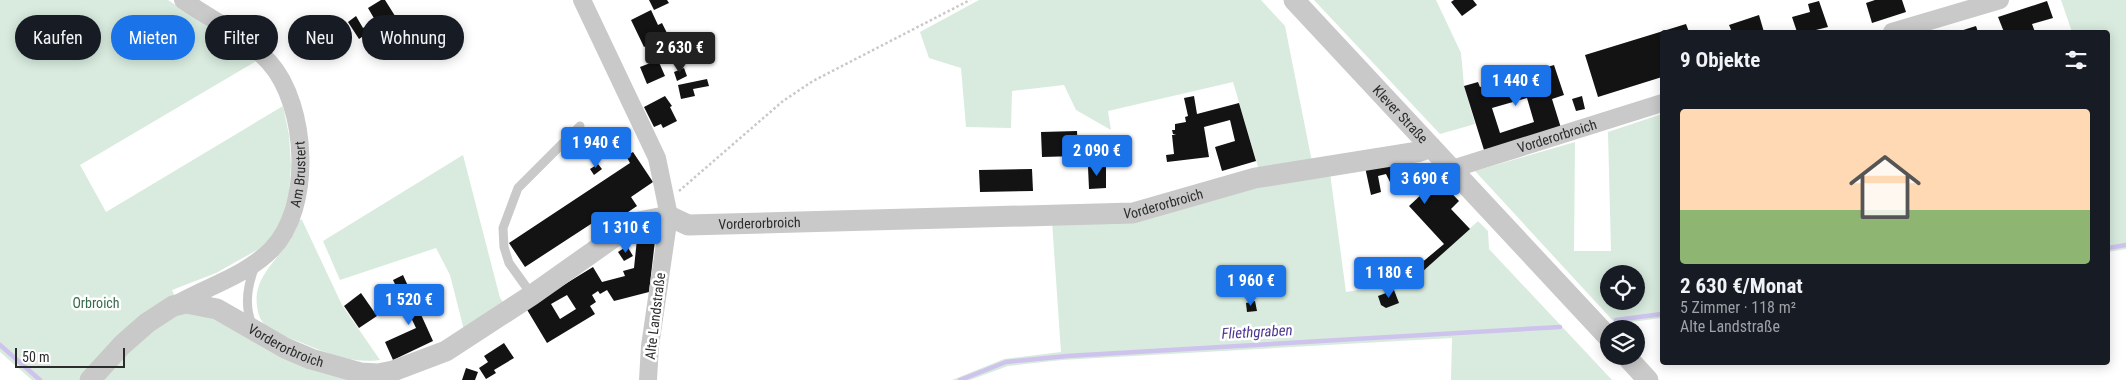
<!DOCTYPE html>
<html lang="de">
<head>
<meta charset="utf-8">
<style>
	body { margin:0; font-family:"Roboto Condensed",sans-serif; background:#20242c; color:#f1f3f6; height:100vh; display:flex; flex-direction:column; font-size:19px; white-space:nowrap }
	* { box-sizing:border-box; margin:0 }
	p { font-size:16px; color:#9ea1a6 }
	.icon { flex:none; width:28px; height:28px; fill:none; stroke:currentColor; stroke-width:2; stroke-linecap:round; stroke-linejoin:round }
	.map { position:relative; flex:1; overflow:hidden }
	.panel { position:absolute; left:1660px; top:30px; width:450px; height:335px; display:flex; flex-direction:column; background:#171b24; border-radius:5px; box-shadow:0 2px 12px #0003 }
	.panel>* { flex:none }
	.top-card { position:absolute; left:15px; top:15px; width:475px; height:45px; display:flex; gap:10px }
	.controls { position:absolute; left:1600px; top:265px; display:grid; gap:10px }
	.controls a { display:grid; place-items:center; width:45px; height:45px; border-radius:50%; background:#171b24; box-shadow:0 2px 12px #0003; font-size:25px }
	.scale { position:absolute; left:15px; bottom:12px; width:110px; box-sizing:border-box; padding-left:5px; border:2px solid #2c2c2c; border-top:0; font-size:14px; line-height:18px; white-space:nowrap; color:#2c2c2c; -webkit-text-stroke:4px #fff; paint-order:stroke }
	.price { position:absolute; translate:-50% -42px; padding:0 11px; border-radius:5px; background:#1a73e8; color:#fff; font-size:16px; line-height:32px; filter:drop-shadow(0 1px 2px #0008) }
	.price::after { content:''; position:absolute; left:50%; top:30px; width:15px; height:11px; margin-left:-8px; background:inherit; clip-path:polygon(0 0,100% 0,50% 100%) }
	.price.selected { background:#222; color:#fff }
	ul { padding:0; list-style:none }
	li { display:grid; align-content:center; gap:10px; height:265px; padding:0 20px }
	li span { display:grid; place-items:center; height:155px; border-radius:5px; color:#555 }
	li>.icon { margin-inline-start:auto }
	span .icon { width:90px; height:90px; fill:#fffc; stroke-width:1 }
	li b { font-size:21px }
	h2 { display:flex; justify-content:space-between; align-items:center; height:60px; padding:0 20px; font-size:21px }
	.chip { padding:0 18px; border-radius:22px; background:#171b24; box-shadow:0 2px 12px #0003; font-size:18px; line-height:45px }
	.chip.selected { background:#1a73e8; color:#fff }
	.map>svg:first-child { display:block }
	.green { fill:#d8ebde; fill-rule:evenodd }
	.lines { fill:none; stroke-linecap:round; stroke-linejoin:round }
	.stream { stroke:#cdc3ed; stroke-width:4.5 }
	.building { fill:#131313; fill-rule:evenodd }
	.path { stroke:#c9c9c9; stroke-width:2.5; stroke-dasharray:2.5 2.5; stroke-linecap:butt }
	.service { stroke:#c9c9c9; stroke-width:9 }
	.minor { stroke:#c9c9c9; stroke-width:18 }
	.tertiary { stroke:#c9c9c9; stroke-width:21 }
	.labels { text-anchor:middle; stroke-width:5; stroke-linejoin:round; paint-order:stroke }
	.street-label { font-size:14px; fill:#2c2c2c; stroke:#fff }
	.park-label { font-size:14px; fill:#376a4b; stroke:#fff }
	.water-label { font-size:15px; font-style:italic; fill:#4c3692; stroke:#fff }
</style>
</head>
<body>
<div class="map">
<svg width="2126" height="380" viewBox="0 0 2126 380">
	<rect width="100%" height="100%" fill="#fff"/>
	<g class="green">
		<polygon points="0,0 168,0 258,60 80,165 106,212 283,106 289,135 291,165 289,194 279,228 266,245 216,273 172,290 182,311 191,309 362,380 32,380 0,352"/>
		<polygon points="979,0 1261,0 1285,26 1312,162 1259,170 1233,82 1108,111 1111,130 1076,110 1064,85 1012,91 1011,128 966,127 961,68 929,58 920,32"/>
		<polygon points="1314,0 1436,0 1461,53 1464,86 1475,124 1440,134"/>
		<polygon points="2061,0 2126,0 2126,249 2108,252 2108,32 2072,32"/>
		<path d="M1662,114V318L1616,324L1475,171L1575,142L1574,251H1611L1608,132ZM1609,274H1636V301H1609Z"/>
		<polygon points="463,155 500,298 506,306 464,330 450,275 436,248 340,280 323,241"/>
		<polygon points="1330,173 1346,292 1412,281 1478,221 1488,231 1489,249 1612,380 1451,380 1452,338 1062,360 1008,366 970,380 952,380 1004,359 1061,352 1052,221 1262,182"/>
		<path d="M299,219L302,220L342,305L380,360C352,364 326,353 300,342C290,338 273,334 266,326C260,320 258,314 257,306C252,269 293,252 299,219Z"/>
	</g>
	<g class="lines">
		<g class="stream">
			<polyline points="2108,248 2126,245"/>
			<polyline points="1616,320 1662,314"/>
			<polyline points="0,345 40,380"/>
			<polyline points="960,380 1006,362 1067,356 1560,327"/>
		</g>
	</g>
	<g class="building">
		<polygon points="381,0 385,0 402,27 392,34 384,22 359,39 348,22 356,16 363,28 375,20 368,8"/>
		<polygon points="649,0 667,0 669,3 654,10"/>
		<polygon points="1454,0 1473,0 1477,5 1462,16 1451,2"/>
		<polygon points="1875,0 1902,0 1906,12 1872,23 1866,3"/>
		<polygon points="1819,1 1828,27 1808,32 1797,32 1792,17 1810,12 1808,4"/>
		<polygon points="2047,1 2053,18 2032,24 2035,32 2014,32 2013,31 2004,32 1998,17"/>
		<polygon points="651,10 658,25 662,23 668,35 644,47 631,20"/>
		<polygon points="1759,15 1764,32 1732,32 1729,25"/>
		<polygon points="1686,24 1689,32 1662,32 1662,77 1598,97 1585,55"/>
		<polygon points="1976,26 1978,32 1957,32"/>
		<polygon points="658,60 665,76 647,84 640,67"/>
		<path d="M1554,65L1564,95L1552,99L1561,128L1484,150L1464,86L1478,82L1480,87ZM1527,98L1534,122L1500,133L1492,108Z"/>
		<polygon points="684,68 687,76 677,81 674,72"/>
		<polygon points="707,79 709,86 693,89 695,96 681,99 678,85"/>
		<polygon points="665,96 672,106 670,107 677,121 663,128 661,124 654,127 644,107"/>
		<polygon points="1194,96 1197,114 1239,103 1256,161 1222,171 1215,147 1235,141 1230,120 1204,127 1209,157 1167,162 1166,155 1174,154 1172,135 1176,135 1173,134 1172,130 1175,130 1175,124 1186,122 1185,117 1188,116 1184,98"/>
		<polygon points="1582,96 1585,109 1576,111 1572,99"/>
		<polygon points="1077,131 1078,156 1042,157 1041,132"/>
		<polygon points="633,152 653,182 631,197 637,206 600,231 594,222 525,267 509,243 630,163 626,156"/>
		<polygon points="1401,162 1407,177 1423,163 1459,201 1451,209 1470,229 1412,281 1407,275 1444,244 1409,206 1423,193 1415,185 1402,192 1398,183 1392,186 1386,174 1378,176 1381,192 1371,195 1365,167"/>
		<polygon points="598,164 602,169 594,175 590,169"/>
		<polygon points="1106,166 1106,188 1089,189 1088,167"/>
		<polygon points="1032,169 1033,191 980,192 979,170"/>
		<path d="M656,232L649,292L614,301L607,290L600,294L598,291L592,295L596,302L590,306L595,314L547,343L526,308L593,267L602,282L625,276L623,271L634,268L637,239ZM567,295L576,309L560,319L551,304Z"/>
		<polygon points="627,246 633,256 624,261 618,252"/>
		<polygon points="403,275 433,341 393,360 385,342 416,328 393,280"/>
		<polygon points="1394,290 1399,303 1386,308 1381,305 1378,296"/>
		<polygon points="361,293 377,316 359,328 344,306"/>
		<polygon points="1255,301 1257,311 1247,312 1246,303"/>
		<polygon points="504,343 514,358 494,370 496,373 486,379 479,368 488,362 484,356"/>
		<polygon points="466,368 478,372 475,380 462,380"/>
	</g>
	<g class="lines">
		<polyline class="path" points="679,191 783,101 813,81 970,0"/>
		<g class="service">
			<polyline points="532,295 509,263 504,247 503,228 518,188 580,126"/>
			<path d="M252,324C244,306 248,284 255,266"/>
		</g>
		<g class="minor">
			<polyline points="582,0 657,158 669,216 650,346 648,380"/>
			<polyline points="1892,32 2000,0"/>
			<path id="s1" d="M1452,169L1662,103"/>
			<path id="s2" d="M175,305C206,287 245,276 271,250C313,209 308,105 269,62C245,36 212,20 183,0"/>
		</g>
		<g class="tertiary">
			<path id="s3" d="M1294,0L1609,338"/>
			<polyline points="1626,356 1648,380"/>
			<path id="s4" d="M90,380L122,345L147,323L173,306L186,303L217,309L285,348L311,359L361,373L378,374L393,371L446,351L532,295L634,223L669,216L688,225L1133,213L1255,178L1417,152L1431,147"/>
		</g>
	</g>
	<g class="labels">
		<g class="street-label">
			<text dy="5" stroke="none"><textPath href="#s3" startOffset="156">Klever Straße</textPath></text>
			<text dy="5" stroke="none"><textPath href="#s1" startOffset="110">Vorderorbroich</textPath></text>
			<text dy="5" stroke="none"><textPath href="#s2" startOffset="194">Am Brustert</textPath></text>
			<text dy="5" stroke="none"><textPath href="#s4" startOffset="1165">Vorderorbroich</textPath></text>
			<text dy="5" stroke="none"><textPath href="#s4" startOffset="760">Vorderorbroich</textPath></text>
			<text transform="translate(655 316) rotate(-83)" y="5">Alte Landstraße</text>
			<text dy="5" stroke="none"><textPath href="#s4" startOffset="235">Vorderorbroich</textPath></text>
		</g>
		<g class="park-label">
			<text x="96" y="308">Orbroich</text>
		</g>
		<g class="water-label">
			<text transform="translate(1257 332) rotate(-3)" y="5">Fliethgraben</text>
		</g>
	</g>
</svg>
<div class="controls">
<a><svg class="icon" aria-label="locate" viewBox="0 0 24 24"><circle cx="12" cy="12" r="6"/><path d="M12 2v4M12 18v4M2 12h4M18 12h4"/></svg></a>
<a><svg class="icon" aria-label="layers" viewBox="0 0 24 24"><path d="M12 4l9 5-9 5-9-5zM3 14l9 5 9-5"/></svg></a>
</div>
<div class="scale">50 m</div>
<b class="price selected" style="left:680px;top:74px">2 630 €</b>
<b class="price" style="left:1516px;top:107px">1 440 €</b>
<b class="price" style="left:596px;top:169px">1 940 €</b>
<b class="price" style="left:1097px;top:177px">2 090 €</b>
<b class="price" style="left:1425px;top:205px">3 690 €</b>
<b class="price" style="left:626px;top:254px">1 310 €</b>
<b class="price" style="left:1389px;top:299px">1 180 €</b>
<b class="price" style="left:1251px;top:307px">1 960 €</b>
<b class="price" style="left:409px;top:326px">1 520 €</b>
<div class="top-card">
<a class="chip">Kaufen</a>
<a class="chip selected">Mieten</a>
<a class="chip">Filter</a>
<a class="chip">Neu</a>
<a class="chip">Wohnung</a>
</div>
<section class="panel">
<h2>9 Objekte<svg class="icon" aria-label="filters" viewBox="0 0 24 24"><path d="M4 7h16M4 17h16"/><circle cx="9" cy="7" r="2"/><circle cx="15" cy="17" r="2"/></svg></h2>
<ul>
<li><span style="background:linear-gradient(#ffd9b3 65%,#8fb573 0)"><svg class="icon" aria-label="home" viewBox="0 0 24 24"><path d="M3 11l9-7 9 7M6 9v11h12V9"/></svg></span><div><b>2 630 €/Monat</b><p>5 Zimmer · 118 m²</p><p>Alte Landstraße</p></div></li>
</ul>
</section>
</div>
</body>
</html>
